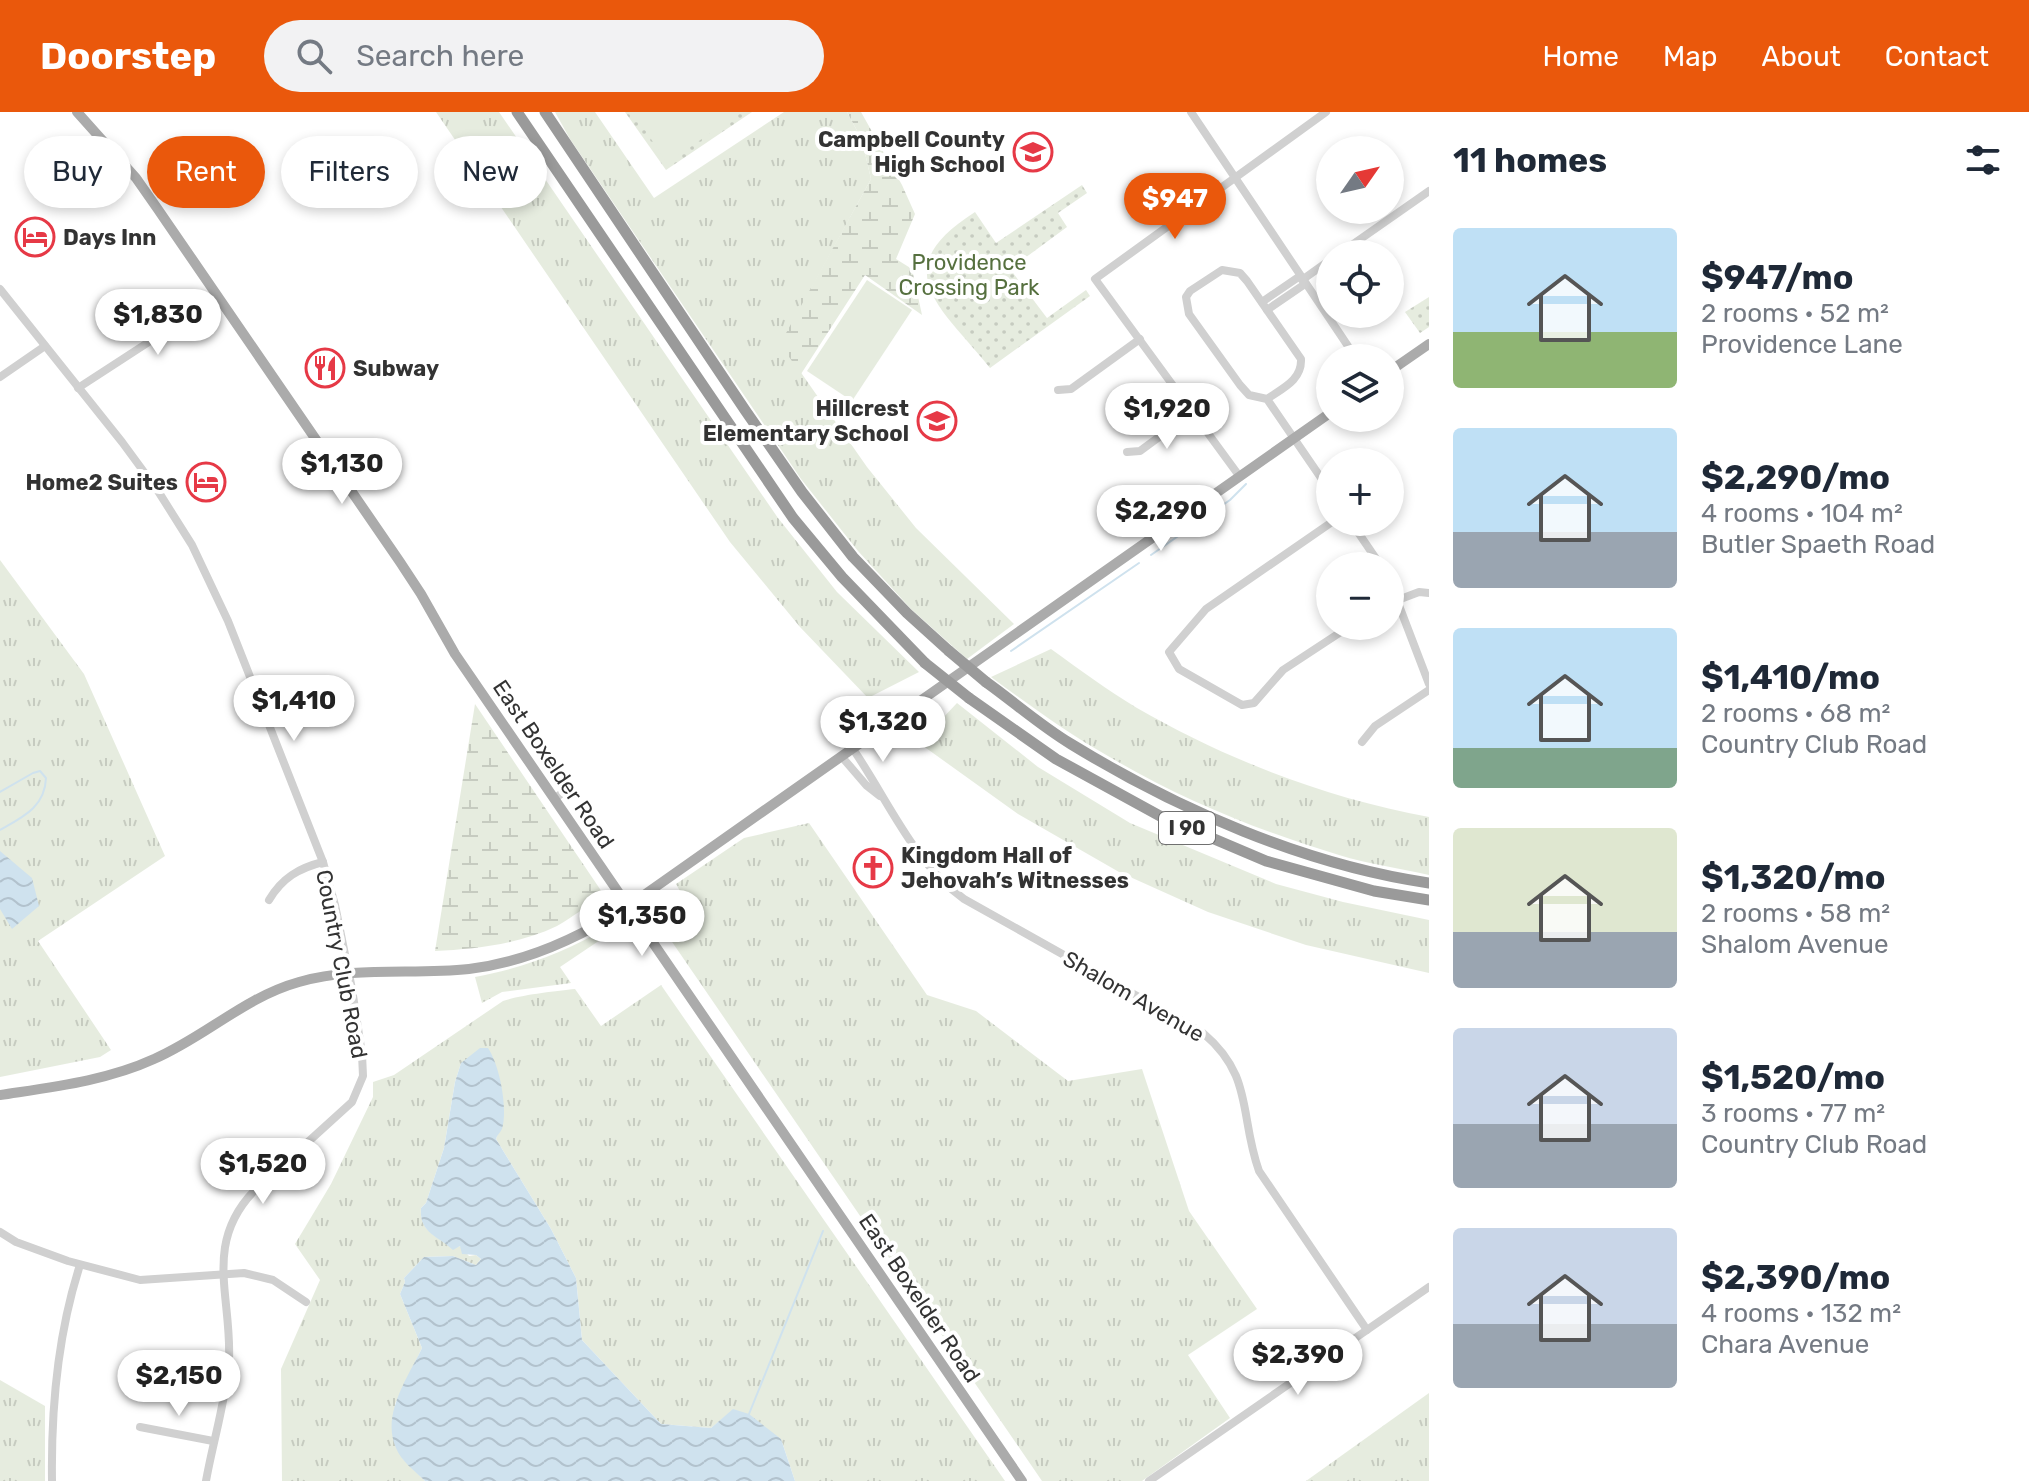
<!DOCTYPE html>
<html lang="en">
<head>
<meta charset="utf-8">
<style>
	body { margin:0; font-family:Rubik,sans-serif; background:#f2f2f3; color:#1f2937; height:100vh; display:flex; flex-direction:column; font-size:30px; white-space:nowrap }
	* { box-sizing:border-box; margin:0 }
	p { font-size:26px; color:#747a83 }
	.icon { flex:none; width:44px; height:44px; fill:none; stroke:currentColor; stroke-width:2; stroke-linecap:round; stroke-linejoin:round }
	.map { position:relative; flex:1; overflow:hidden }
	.side { display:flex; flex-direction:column; background:#fff; width:600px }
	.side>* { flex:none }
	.hud { position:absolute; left:24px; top:24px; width:760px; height:72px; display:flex; gap:16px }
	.needle { width:52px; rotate:56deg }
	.buttons { position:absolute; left:1316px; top:24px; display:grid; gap:16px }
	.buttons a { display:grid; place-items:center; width:88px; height:88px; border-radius:50%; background:#fff; box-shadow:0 4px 12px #0003; font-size:40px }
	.price { position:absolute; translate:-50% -68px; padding:0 18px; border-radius:28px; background:#fff; color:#222; font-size:26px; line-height:52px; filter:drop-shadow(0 2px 4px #0008) }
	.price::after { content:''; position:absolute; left:50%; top:48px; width:24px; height:18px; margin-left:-12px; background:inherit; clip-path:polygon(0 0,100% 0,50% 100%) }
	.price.selected { background:#ea580c; color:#fff }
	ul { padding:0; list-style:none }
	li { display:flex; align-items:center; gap:24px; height:200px; padding:0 24px }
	li span { display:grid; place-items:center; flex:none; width:224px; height:160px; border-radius:8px; color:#555 }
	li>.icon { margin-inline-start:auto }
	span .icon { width:96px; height:96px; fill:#fffc; stroke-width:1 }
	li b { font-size:34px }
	h2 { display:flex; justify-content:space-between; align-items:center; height:96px; padding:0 24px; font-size:34px }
	.pill { padding:0 28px; border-radius:36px; background:#fff; box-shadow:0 4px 12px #0003; font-size:28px; line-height:72px }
	.pill.selected { background:#ea580c; color:#fff }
	header { display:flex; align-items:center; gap:48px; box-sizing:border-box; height:112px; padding:0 40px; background:#ea580c; color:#fff }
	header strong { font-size:38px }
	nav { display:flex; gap:44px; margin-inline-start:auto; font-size:28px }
	.search { width:560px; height:72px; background:#f2f2f3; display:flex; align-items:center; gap:20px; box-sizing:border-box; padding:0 28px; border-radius:44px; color:#747a83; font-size:30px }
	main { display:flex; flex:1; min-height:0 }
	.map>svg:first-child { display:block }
	.grass { fill:url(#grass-tufts) }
	.wetland { fill:url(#wetland-marsh) }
	.park { fill:url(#park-dots) }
	.pitch { fill:#e6ecdf }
	.water { fill:url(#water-waves) }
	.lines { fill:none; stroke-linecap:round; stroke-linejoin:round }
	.stream { stroke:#cfe2ee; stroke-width:2 }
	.minor { stroke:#d0d0d0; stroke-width:8 }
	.major { stroke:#ababab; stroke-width:10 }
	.highway { stroke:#9a9a9a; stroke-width:11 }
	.highway-bridge { stroke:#9a9a9a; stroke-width:11 }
	.labels { text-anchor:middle; stroke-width:8; stroke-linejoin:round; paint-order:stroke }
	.shield { fill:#fff; stroke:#707070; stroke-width:2 }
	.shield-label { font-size:20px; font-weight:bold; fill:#333 }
	.poi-label { font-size:22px; font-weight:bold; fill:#333; stroke:#fff; text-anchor:end }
	.park-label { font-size:22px; fill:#56703f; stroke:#fff }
	.street-label { font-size:22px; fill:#333; stroke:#fff }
</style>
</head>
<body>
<header>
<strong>Doorstep</strong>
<div class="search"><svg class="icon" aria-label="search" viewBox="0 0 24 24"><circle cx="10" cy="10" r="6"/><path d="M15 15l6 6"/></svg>Search here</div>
<nav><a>Home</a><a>Map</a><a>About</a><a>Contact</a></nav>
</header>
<main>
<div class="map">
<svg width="1429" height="1369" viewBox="0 0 1429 1369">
	<defs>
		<pattern id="grass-tufts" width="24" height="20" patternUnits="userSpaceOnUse" patternTransform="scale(2)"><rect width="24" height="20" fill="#e6ecdf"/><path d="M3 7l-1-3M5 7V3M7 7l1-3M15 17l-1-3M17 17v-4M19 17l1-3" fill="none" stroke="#c6cbc0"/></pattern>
		<pattern id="wetland-marsh" width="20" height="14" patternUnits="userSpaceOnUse" patternTransform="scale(2)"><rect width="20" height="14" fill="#e6ecdf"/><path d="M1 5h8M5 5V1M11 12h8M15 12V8" fill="none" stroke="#c6cbc0"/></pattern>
		<pattern id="park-dots" width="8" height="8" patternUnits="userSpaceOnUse" patternTransform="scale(2)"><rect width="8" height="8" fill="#e6ecdf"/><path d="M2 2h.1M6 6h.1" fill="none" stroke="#c6cbc0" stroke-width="1.8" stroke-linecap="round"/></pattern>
		<pattern id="water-waves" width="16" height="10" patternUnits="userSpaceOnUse" patternTransform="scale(2)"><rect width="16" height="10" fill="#cfe2ee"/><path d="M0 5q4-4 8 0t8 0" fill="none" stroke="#b2c2cd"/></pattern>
	</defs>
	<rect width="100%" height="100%" fill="#fff"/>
	<g class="grass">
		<polygon points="436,0 499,0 778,406 837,480 919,560 868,586 800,515 730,430"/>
		<polygon points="555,0 595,0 654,86 784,0 847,0 862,28 871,67 781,232 867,355 916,416 1014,512 967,547 911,497 858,439 801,367 570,27"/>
		<polygon points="0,448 84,562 165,744 38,829 111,938 100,945 0,965"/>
		<path d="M1051,537C1079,557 1107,578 1137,596C1227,648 1327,686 1429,705V763C1399,756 1368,752 1339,743C1259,719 1180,687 1108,644C1067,621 1029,593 991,565Z"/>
		<polygon points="957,591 1038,655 1130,711 1276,772 1343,790 1429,808 1429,861 1306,833 1208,800 1119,760 1018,702 919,631"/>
		<polygon points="809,711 927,883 976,899 1068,969 1142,957 1189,1099 1257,1197 1188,1243 1230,1306 1142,1369 1042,1369 657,808 685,788 676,772 744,726"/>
		<path d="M608,815L612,820L560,855L571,871L502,880L482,891L475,865C524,856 565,840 608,815Z"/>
		<path d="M661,873L1005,1369H795L781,1327L733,1298L711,1316L661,1312L582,1228L576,1166L551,1117L496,1027L498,1021L461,951L455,970L444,1036L426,1091L421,1096C419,1120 437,1123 453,1137L460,1134L469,1144L476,1143L481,1147L476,1153L453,1144L424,1145L404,1166L405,1170L400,1182L422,1236L395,1292L403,1347L425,1369H282L281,1257L320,1168L295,1132L331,1072L373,985V970L394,963L503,889C520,883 556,879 575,877L601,914Z"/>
		<polygon points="0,1268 45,1294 45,1369 0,1369"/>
		<polygon points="1429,1281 1429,1369 1306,1369"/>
	</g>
	<g class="wetland">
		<polygon points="847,0 861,0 902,73 915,102 896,147 912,157 922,203 865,163 801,262 780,232 871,67 862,28"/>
		<path d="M475,592L604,783C588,793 573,805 557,814C520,832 476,837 435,839Z"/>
	</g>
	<g class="park">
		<polygon points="625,0 752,0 666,58"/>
		<path d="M1082,73L1087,81L1058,101L1067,115L1010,157L1047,206L1086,178L1090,184L990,256C941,195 884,158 975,100L996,131Z"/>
		<polygon points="1429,185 1429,215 1420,221 1405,200"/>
	</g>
	<g class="pitch">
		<polygon points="633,0 741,0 667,51"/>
		<polygon points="867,168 912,198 852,289 807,259"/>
	</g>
	<g class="water">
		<polygon points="0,739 32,766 39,794 12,817 0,797"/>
		<path d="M480,936H488C500,954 508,997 502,1017C500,1021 497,1023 496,1027L551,1117L576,1166L582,1228L661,1312L711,1316L733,1297L749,1302L781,1327L795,1369H425C415,1359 401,1349 396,1336C381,1303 408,1265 422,1236L400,1182L405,1170L404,1166L424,1145L453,1144L476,1153L481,1147L476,1143L462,1142L460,1134L453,1138C437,1123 419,1121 421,1096L426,1091L444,1036L455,970L461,951Z"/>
	</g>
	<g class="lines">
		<g class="stream">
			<polyline points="1151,443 1230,388 1246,372"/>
			<polyline points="1011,539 1139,451"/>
			<path d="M0,680L33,661L40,659L46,666C45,695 23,705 0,718"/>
			<polyline points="749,1302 823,1119"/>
		</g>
		<g class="minor">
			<polyline points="1191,0 1356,246"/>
			<polyline points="1144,69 1147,84 1168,114"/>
			<polyline points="1339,142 1429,79"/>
			<polyline points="1302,168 1330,148"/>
			<path d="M0,177L122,330L158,379L192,433L228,509L323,750L335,793L352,877L362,942L363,964L352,990L254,1079C203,1132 232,1185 229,1248C226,1289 213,1329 206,1369"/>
			<polyline points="1262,190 1300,164"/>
			<polyline points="1267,198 1305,172"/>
			<polyline points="0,265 45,234"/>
			<polyline points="78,276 218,185"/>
			<polyline points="1058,278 1071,277 1140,227"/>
			<path d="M1267,287C1283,276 1302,268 1301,247L1247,169L1240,161L1222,158L1190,179L1186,185L1189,202L1240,273L1249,283L1267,287L1330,379"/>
			<polyline points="1127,340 1140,339 1193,300"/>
			<polyline points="1240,365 1095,167 1326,0"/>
			<polyline points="1332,410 1206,497 1169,540 1179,557 1242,593 1254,591 1283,558 1350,514"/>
			<polyline points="1351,410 1381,454"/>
			<polyline points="1390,470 1429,572"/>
			<polyline points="1390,491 1419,480 1429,481"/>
			<polyline points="1362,630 1375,614 1429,578"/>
			<path d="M853,637C888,688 913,750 964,787L1203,921C1254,964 1239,1003 1259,1059L1367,1218"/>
			<polyline points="842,645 866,673 880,684"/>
			<polyline points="554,687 569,676"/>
			<path d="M269,788C282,766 299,756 323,750"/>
			<polyline points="0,1120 16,1130 68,1149 140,1168 244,1161 273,1168 306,1190"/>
			<polyline points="140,1315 213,1329"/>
			<path d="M52,1369C51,1298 58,1221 80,1153"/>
			<polyline points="1149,1369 1429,1175"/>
		</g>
		<g class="major">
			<polyline points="77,0 136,66 157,96 400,450 421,482 455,542 1022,1369"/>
			<polyline points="1390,259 1429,232"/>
			<path d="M0,983C52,975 106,969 154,947C205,925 245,885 299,870C356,854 412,863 469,857C527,850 579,826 627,795L1330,301"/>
		</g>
		<g class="highway">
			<polyline points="517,0 793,406 842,465 925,551"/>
			<polyline points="545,0 745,298 802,380 853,445 907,501 949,539"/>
			<path d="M986,570C1014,590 1041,614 1071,632C1177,697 1305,753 1429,771"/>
			<polyline points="969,586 1056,647 1160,704 1266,749 1374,779 1429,788"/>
		</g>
		<g class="highway-bridge">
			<polyline points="949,539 986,570"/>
			<polyline points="925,551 969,586"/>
		</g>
	</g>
	<defs>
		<symbol id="school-ring" viewBox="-11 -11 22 22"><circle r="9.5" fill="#fff" stroke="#e63946" stroke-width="1.5"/><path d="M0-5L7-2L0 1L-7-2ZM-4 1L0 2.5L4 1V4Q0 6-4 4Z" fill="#e63946"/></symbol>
		<symbol id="hotel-ring" viewBox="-11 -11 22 22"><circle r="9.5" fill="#fff" stroke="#e63946" stroke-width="1.5"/><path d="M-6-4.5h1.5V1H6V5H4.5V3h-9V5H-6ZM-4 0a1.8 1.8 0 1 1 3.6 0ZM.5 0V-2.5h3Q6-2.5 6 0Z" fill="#e63946"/></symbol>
		<symbol id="restaurant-ring" viewBox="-11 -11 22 22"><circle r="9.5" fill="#fff" stroke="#e63946" stroke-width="1.5"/><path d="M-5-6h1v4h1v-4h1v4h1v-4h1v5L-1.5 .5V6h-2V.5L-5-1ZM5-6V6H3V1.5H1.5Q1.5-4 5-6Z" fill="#e63946"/></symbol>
		<symbol id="church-ring" viewBox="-11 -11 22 22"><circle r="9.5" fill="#fff" stroke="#e63946" stroke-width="1.5"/><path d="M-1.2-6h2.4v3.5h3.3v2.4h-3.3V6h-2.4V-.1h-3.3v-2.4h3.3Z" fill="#e63946"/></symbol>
	</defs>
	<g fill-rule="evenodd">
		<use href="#school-ring" x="1011" y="18" width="44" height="44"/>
		<use href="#hotel-ring" x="13" y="103" width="44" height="44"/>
		<use href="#restaurant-ring" x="303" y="234" width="44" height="44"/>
		<use href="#school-ring" x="915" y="287" width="44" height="44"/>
		<use href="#hotel-ring" x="184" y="348" width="44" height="44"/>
		<use href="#church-ring" x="851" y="734" width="44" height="44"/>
	</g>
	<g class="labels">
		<rect class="shield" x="1159" y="700" width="56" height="32" rx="6"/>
		<g class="shield-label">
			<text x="1187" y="723">I 90</text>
		</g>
		<g class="poi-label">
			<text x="1005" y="35">Campbell County<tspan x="1005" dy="25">High School</tspan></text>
			<text x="63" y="133" text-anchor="start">Days Inn</text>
			<text x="353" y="264" text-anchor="start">Subway</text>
			<text x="909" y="304">Hillcrest<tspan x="909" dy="25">Elementary School</tspan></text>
			<text x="178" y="378">Home2 Suites</text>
			<text x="901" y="751" text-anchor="start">Kingdom Hall of<tspan x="901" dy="25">Jehovah’s Witnesses</tspan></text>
		</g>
		<g class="park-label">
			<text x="969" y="158">Providence<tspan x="969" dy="25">Crossing Park</tspan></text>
		</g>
		<g class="street-label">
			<text transform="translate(554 652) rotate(56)" y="8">East Boxelder Road</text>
			<text transform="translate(342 852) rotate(79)" y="8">Country Club Road</text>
			<text transform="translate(1134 884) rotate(30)" y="8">Shalom Avenue</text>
			<text transform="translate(920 1186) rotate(56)" y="8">East Boxelder Road</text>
		</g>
	</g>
</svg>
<div class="buttons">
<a><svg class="needle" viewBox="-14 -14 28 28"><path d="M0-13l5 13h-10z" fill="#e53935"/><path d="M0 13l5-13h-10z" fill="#747a83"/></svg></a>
<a><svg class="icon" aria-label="locate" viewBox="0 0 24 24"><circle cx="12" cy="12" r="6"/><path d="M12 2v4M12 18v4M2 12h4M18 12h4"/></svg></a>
<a><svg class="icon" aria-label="layers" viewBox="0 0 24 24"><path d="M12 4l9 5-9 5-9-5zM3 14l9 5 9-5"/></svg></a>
<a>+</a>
<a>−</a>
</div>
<b class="price selected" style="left:1175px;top:129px">$947</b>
<b class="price" style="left:158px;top:245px">$1,830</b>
<b class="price" style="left:1167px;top:339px">$1,920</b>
<b class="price" style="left:342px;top:394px">$1,130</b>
<b class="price" style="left:1161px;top:441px">$2,290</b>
<b class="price" style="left:294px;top:631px">$1,410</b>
<b class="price" style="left:883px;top:652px">$1,320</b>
<b class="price" style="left:642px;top:846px">$1,350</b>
<b class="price" style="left:263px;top:1094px">$1,520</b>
<b class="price" style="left:1298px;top:1285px">$2,390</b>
<b class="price" style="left:179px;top:1306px">$2,150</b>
<div class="hud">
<a class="pill">Buy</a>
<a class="pill selected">Rent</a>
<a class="pill">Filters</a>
<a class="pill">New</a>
</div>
</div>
<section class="side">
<h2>11 homes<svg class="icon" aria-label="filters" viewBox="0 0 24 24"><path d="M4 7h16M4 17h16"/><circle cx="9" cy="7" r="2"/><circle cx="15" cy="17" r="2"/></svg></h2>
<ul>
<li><span style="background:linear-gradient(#bfe0f5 65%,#8fb573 0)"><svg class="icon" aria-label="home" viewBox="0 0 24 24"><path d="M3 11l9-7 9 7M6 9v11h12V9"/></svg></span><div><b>$947/mo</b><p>2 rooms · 52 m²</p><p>Providence Lane</p></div></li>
<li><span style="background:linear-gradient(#bfe0f5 65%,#9aa5b1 0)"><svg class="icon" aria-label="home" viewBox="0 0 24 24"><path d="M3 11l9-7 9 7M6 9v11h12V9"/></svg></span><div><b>$2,290/mo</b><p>4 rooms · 104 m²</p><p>Butler Spaeth Road</p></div></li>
<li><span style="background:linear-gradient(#bfe0f5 75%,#7fa58c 0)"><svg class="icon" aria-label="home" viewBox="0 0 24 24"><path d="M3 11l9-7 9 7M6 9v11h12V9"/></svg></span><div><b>$1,410/mo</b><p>2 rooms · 68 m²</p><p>Country Club Road</p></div></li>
<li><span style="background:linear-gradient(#dfe7d0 65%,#9aa5b1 0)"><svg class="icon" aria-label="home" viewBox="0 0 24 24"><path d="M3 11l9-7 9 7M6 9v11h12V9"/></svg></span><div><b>$1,320/mo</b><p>2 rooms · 58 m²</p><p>Shalom Avenue</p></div></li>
<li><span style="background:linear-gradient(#c9d6e8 60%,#9aa5b1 0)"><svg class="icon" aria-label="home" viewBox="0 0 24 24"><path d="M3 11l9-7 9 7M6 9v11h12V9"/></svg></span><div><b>$1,520/mo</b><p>3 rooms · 77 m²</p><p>Country Club Road</p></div></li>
<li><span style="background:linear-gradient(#c9d6e8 60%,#9aa5b1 0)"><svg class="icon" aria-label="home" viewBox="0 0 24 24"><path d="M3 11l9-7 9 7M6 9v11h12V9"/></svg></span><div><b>$2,390/mo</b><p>4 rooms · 132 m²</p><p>Chara Avenue</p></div></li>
</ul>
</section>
</main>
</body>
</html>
